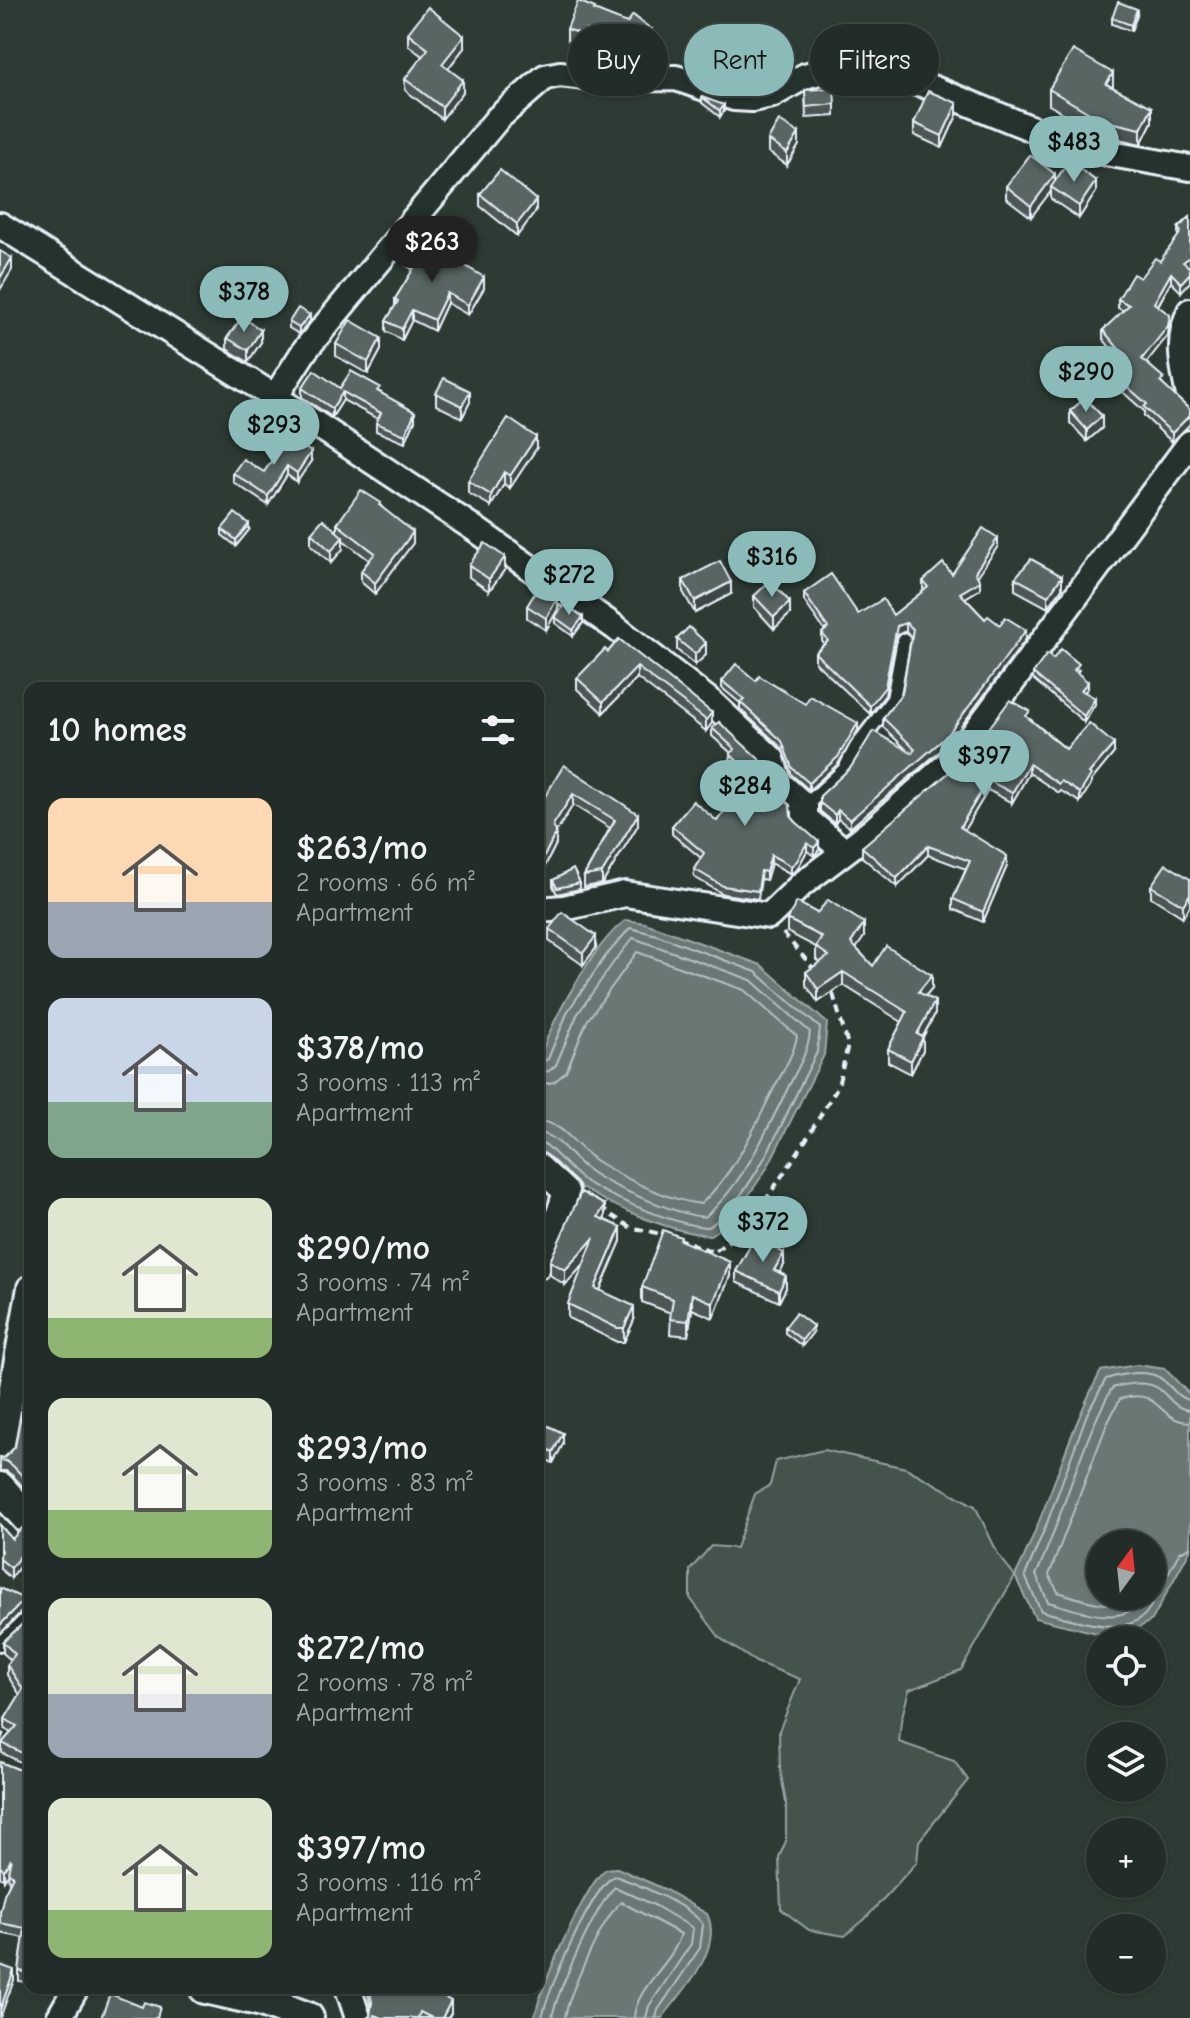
<!DOCTYPE html>
<html lang="en">
<head>
<meta charset="utf-8">
<style>
	body { margin:0; font-family:"Comic Neue",sans-serif; background:#2a3430; color:#f1f3f6; height:100vh; display:flex; flex-direction:column; font-size:30px; white-space:nowrap }
	* { box-sizing:border-box; margin:0 }
	p { font-size:26px; color:#a2a7a8 }
	.icon { flex:none; width:44px; height:44px; fill:none; stroke:currentColor; stroke-width:2; stroke-linecap:round; stroke-linejoin:round }
	.map { position:relative; flex:1; overflow:hidden }
	.drawer { position:absolute; left:24px; top:682px; width:520px; height:1312px; display:flex; flex-direction:column; background:#222c28; border-radius:16px; box-shadow:0 2px 6px #0004,0 0 0 2px #3f4845 }
	.drawer>* { flex:none }
	.guide { position:absolute; left:568px; top:24px; width:502px; height:72px; display:flex; gap:16px }
	.needle { width:52px; rotate:15deg }
	.controls { position:absolute; left:1086px; top:1530px; display:grid; gap:16px }
	.controls a { display:grid; place-items:center; width:80px; height:80px; border-radius:50%; background:#222c28; box-shadow:0 2px 6px #0004,0 0 0 2px #3f4845; font-size:40px }
	.price { position:absolute; translate:-50% -68px; padding:0 18px; border-radius:28px; background:#8bbbb9; color:#111; font-size:26px; line-height:52px; filter:drop-shadow(0 2px 4px #0008) }
	.price::after { content:''; position:absolute; left:50%; top:48px; width:24px; height:18px; margin-left:-12px; background:inherit; clip-path:polygon(0 0,100% 0,50% 100%) }
	.price.active { background:#222; color:#fff }
	ul { padding:0; list-style:none }
	li { display:flex; align-items:center; gap:24px; height:200px; padding:0 24px }
	li span { display:grid; place-items:center; flex:none; width:224px; height:160px; border-radius:16px; color:#555 }
	li>.icon { margin-inline-start:auto }
	span .icon { width:96px; height:96px; fill:#fffc; stroke-width:1 }
	li b { font-size:34px }
	h2 { display:flex; justify-content:space-between; align-items:center; height:96px; padding:0 24px; font-size:34px }
	.tag { padding:0 28px; border-radius:36px; background:#222c28; box-shadow:0 2px 6px #0004,0 0 0 2px #3f4845; font-size:28px; line-height:72px }
	.tag.active { background:#8bbbb9; color:#111 }
	.map>svg:first-child { display:block }
	.green { fill:#45524e; stroke:#96a2a3; stroke-width:2 }
	.water { fill:#6b7775; stroke:#9da8a9; stroke-width:2; fill-rule:evenodd }
	.lines { fill:none; stroke-linecap:round; stroke-linejoin:round }
	.shore { stroke:#b6c0c4; stroke-width:2 }
	.service-casing { stroke:#e8f1f8; stroke-width:18 }
	.minor-casing { stroke:#e8f1f8; stroke-width:30 }
	.tertiary-casing { stroke:#e8f1f8; stroke-width:36 }
	.path { stroke:#e8f1f8; stroke-width:4; stroke-dasharray:8 6; stroke-linecap:butt }
	.service { stroke:#26332d; stroke-width:12 }
	.minor { stroke:#26332d; stroke-width:24 }
	.tertiary { stroke:#26332d; stroke-width:30 }
	.wall { fill:#4d5755; stroke:#e8f1f8; stroke-width:2 }
	.shaded-wall { fill:#3e4745; stroke:#e8f1f8; stroke-width:2 }
	.building { fill:#596563; stroke:#e8f1f8; stroke-width:2 }
</style>
</head>
<body>
<div class="map">
<svg width="1190" height="2018" viewBox="0 0 1190 2018">
	<rect width="100%" height="100%" fill="#2e3b35"/>
	<filter id="ink" filterUnits="userSpaceOnUse"><feTurbulence type="fractalNoise" baseFrequency=".0125" numOctaves="2"/><feDisplacementMap in="SourceGraphic" scale="16" xChannelSelector="R" yChannelSelector="G"/><feConvolveMatrix kernelMatrix="1 2 1 2 8 2 1 2 1" color-interpolation-filters="sRGB"/></filter>
	<g filter="url(#ink)">
		<polygon class="green" points="824,1450 906,1468 975,1506 998,1554 1015,1576 961,1670 909,1690 901,1721 899,1742 954,1761 968,1780 919,1841 917,1862 865,1919 845,1936 809,1930 781,1909 779,1857 786,1841 786,1803 780,1769 779,1731 800,1679 756,1662 720,1638 690,1598 690,1570 711,1546 736,1548 755,1494 770,1485 776,1461"/>
		<g class="water">
			<path d="M626,920L645,923L761,965L827,1023L824,1055L767,1168L743,1204L721,1228L710,1235C671,1233 614,1207 580,1187C565,1177 551,1161 538,1148C538,1125 533,1082 539,1061C549,1024 595,942 626,920Z"/>
			<path d="M1137,1365L1165,1369L1190,1395V1550L1152,1620L1138,1628L1109,1636L1035,1618L1015,1576C1049,1509 1066,1436 1101,1371ZM1100,1544H1152V1596H1100Z"/>
			<path d="M617,1868L664,1889L707,1914C724,1949 682,1992 662,2018H535C536,1996 587,1882 605,1870C608,1868 613,1868 617,1868Z"/>
		</g>
		<g class="lines">
			<g class="shore">
				<path d="M538,1063L548,1059L568,1011L605,957L630,928L657,935L756,972L820,1028L817,1052L811,1064C784,1116 757,1192 709,1227C680,1227 606,1196 582,1179C569,1169 558,1155 546,1145L538,1143"/>
				<path d="M538,1073L549,1071L556,1065L577,1015L613,963L633,938L751,980L810,1032C808,1053 796,1071 787,1090C764,1135 744,1183 705,1217C678,1215 611,1187 588,1170C571,1159 559,1134 538,1133"/>
				<path d="M538,1085L554,1082L566,1072L587,1021L637,952L744,990L797,1036C794,1054 783,1071 774,1088C754,1129 735,1172 701,1204C667,1200 628,1180 598,1162C576,1149 565,1122 538,1121"/>
				<path d="M1190,1400C1178,1399 1173,1388 1164,1381C1151,1368 1123,1374 1106,1379L1087,1414L1047,1523L1025,1576L1041,1611C1069,1618 1126,1640 1147,1612C1160,1594 1168,1571 1180,1552L1190,1547"/>
				<path d="M1130,1596C1113,1613 1079,1598 1058,1592L1049,1575L1107,1424L1120,1399C1161,1386 1156,1421 1190,1422"/>
				<path d="M1144,1596C1126,1631 1078,1610 1048,1602L1036,1575C1064,1514 1079,1447 1112,1388C1125,1384 1146,1380 1158,1388C1170,1397 1174,1409 1190,1410"/>
				<path d="M542,2018C546,1994 595,1881 615,1876C635,1883 693,1907 703,1925L700,1948L658,2010L656,2018"/>
				<path d="M552,2018C556,1994 598,1902 615,1887L656,1906L693,1928L691,1944L649,2006L646,2018"/>
				<path d="M565,2018C568,1995 604,1916 621,1902L681,1934C672,1965 636,1986 634,2018"/>
			</g>
			<defs>
				<g id="service">
					<polyline points="805,806 845,769 856,747 893,699 904,640"/>
					<polyline points="0,1644 30,1615"/>
				</g>
				<g id="minor">
					<polyline points="0,225 275,397 475,529 616,628 712,703 772,759 779,783 805,806 805,818 844,851"/>
					<path d="M1190,311C1176,341 1183,369 1190,399"/>
					<polyline points="275,397 305,350 498,118 545,77 560,74 602,79 676,78 734,98 752,99 772,95 805,76 826,70 845,69 922,84 1052,137 1111,154 1190,168"/>
					<polyline points="538,910 564,908 625,894 769,916 802,884 873,830 958,755 1190,443"/>
					<polyline points="538,1166 566,1192 548,1247 538,1266"/>
					<polyline points="0,1454 30,1288"/>
					<polyline points="348,1988 358,2018"/>
					<polyline points="59,2018 76,1988"/>
				</g>
				<g id="tertiary">
					<polyline points="0,1488 30,1521"/>
					<polyline points="205,1988 262,2001 308,2018"/>
				</g>
			</defs>
			<use href="#service" class="service-casing"/>
			<use href="#minor" class="minor-casing"/>
			<use href="#tertiary" class="tertiary-casing"/>
			<g class="path">
				<polyline points="783,933 814,969"/>
				<polyline points="600,1208 630,1227 665,1235"/>
				<polyline points="677,1238 714,1252 743,1230 759,1210 804,1143 838,1086 848,1045 831,987"/>
				<polyline points="0,1740 6,1724"/>
			</g>
			<use href="#service" class="service"/>
			<use href="#minor" class="minor"/>
			<use href="#tertiary" class="tertiary"/>
		</g>
		<g class="wall">
			<polygon points="595,10 652,41 635,64 629,64 616,54 586,42 584,47 567,40 567,29"/>
			<polygon points="1137,15 1131,31 1112,24 1112,18"/>
			<polygon points="408,33 464,48 448,69 463,92 442,119 405,90 405,79 422,56 408,45"/>
			<polygon points="1049,89 1152,122 1141,144 1101,135 1049,105"/>
			<polygon points="805,90 835,104 835,116 806,118"/>
			<polygon points="702,97 724,111 720,117 702,103"/>
			<polygon points="957,115 942,148 914,135 914,123"/>
			<polygon points="768,140 799,145 787,165 768,152"/>
			<polygon points="1055,182 1096,192 1079,218 1051,199 1051,191 1031,217 1006,198 1006,186"/>
			<polygon points="480,194 536,211 517,236 480,206"/>
			<polygon points="1190,217 1189,267 1181,292 1171,282 1158,306 1170,324 1168,335 1146,362 1164,386 1190,410 1190,424 1172,442 1144,416 1144,411 1106,377 1106,368 1119,358 1103,339 1103,330 1124,311 1118,308 1118,299 1160,261 1178,237 1178,228"/>
			<polygon points="399,250 442,260 484,288 468,315 447,303 434,331 412,320 402,340 386,331 386,321 395,306 395,299 413,270 399,260"/>
			<polygon points="310,321 299,334 289,328 289,322"/>
			<polygon points="227,338 261,342 248,362 227,349"/>
			<polygon points="336,344 381,350 368,374 336,356"/>
			<polygon points="302,388 340,388 380,392 415,420 405,443 376,431 376,423 378,419 343,400 332,417 302,397"/>
			<polygon points="436,393 470,402 462,418 436,405"/>
			<polygon points="1070,411 1102,428 1087,441 1070,423"/>
			<polygon points="536,449 510,488 504,484 491,506 468,493 468,481"/>
			<polygon points="311,461 297,482 287,475 268,505 233,482 233,473 264,472"/>
			<polygon points="381,506 413,543 375,594 361,582 361,571 369,560 343,540 343,549 331,563 311,545 311,533 337,532 337,524"/>
			<polygon points="222,529 249,530 236,546 222,535"/>
			<polygon points="998,546 977,576 980,589 965,598 985,619 1000,625 1026,639 947,745 850,828 838,819 835,824 820,811 820,796 909,752 883,727 883,718 902,693 911,637 906,631 897,635 885,695 870,714 815,662 815,653 824,644 822,641 822,633 825,631 804,601 804,593 858,614 893,615 924,591 923,589 923,581 952,574"/>
			<polygon points="469,565 505,569 489,591 469,577"/>
			<polygon points="1015,578 1062,588 1048,608 1015,590"/>
			<polygon points="683,580 731,594 695,613 683,592"/>
			<polygon points="754,596 790,614 774,629 754,607"/>
			<polygon points="527,606 558,609 546,630 527,618"/>
			<polygon points="555,617 583,623 573,636 555,623"/>
			<polygon points="619,639 712,723 706,731 637,678 603,713 577,689 577,678 608,652"/>
			<polygon points="677,639 706,655 695,665 677,650"/>
			<polygon points="1053,659 1079,670 1077,673 1088,688 1084,692 1095,704 1084,722 1033,679 1033,673"/>
			<polygon points="722,681 756,681 858,730 838,764 809,790 792,775 782,748 740,709 740,703 722,688"/>
			<polygon points="1030,719 1066,749 1114,753 1091,781 1091,784 1080,802 1061,791 1059,793 1029,773 1012,803 988,790 964,830 1007,866 983,922 953,909 953,899 966,869 928,855 897,887 862,857 862,847"/>
			<polygon points="719,722 791,816 819,850 814,856 807,851 797,869 791,874 771,863 766,880 761,879 758,899 723,894 694,877 694,869 701,858 672,834 672,826 717,821 738,792 745,777 730,762 731,753 712,736 712,728"/>
			<polygon points="564,765 638,825 602,884 584,887 584,876 610,828 573,805 556,831 556,844 538,880"/>
			<polygon points="1190,879 1183,917 1151,897 1151,886"/>
			<polygon points="553,880 580,883 580,889 557,894 553,886"/>
			<polygon points="787,919 864,937 856,948 873,966 932,988 925,996 935,1014 923,1037 923,1050 911,1074 888,1062 888,1049 902,1022 843,985 818,1002 806,985 806,972 820,962 816,960 816,947 787,932"/>
			<polygon points="549,929 596,948 583,965 549,941"/>
			<polygon points="604,1220 621,1241 600,1290 634,1320 624,1342 617,1342 568,1318 568,1304 584,1264 565,1285 550,1275 550,1261"/>
			<polygon points="681,1241 730,1276 713,1318 692,1309 688,1336 670,1334 671,1313 642,1302 642,1287"/>
			<polygon points="784,1265 779,1273 786,1288 779,1302 736,1282 736,1271"/>
			<polygon points="785,1327 813,1332 802,1346 785,1333"/>
			<polygon points="538,1421 563,1444 553,1463 538,1456"/>
			<polygon points="30,1425 30,1494 13,1476 6,1471 0,1471 0,1457 4,1458 15,1447"/>
			<polygon points="0,1525 12,1539 30,1528 30,1552 11,1578 0,1569"/>
			<polygon points="30,1617 30,1767 2,1753 2,1743 11,1733 5,1729 5,1719 20,1695 7,1675 7,1665 11,1660 3,1653 3,1642"/>
			<polygon points="0,1762 30,1774 30,1983 19,1981 19,1971 24,1938 0,1933 0,1912 9,1883 8,1873 4,1880 0,1877"/>
			<polygon points="365,1988 430,1988 451,2013 448,2018 367,2018 370,2016 371,2008 368,1994"/>
		</g>
		<g class="shaded-wall">
			<polygon points="1137,9 1137,15 1131,31 1131,25"/>
			<polygon points="586,30 586,42 584,47 584,35"/>
			<polygon points="652,30 652,41 635,64 635,52"/>
			<polygon points="464,36 464,48 442,76 442,64"/>
			<polygon points="1113,73 1113,88 1106,84"/>
			<polygon points="463,80 463,92 442,119 442,107"/>
			<polygon points="957,103 957,115 942,148 942,136"/>
			<polygon points="724,105 724,111 720,117 720,111"/>
			<polygon points="1152,107 1152,122 1141,144 1141,129"/>
			<polygon points="799,133 799,145 787,165 787,153"/>
			<polygon points="1055,174 1055,186 1051,187 1051,191 1031,217 1031,206"/>
			<polygon points="1096,181 1096,192 1079,218 1079,206"/>
			<polygon points="536,200 536,211 517,236 517,224"/>
			<polygon points="1190,257 1190,266 1183,271 1183,262"/>
			<polygon points="12,258 12,270 0,290 0,278"/>
			<polygon points="1171,273 1171,282 1154,312 1154,303"/>
			<polygon points="1190,273 1190,282 1181,292 1181,283"/>
			<polygon points="484,277 484,288 468,315 468,305"/>
			<polygon points="447,293 447,303 434,331 434,320"/>
			<polygon points="412,310 412,320 402,340 402,329"/>
			<polygon points="310,315 310,321 299,334 299,328"/>
			<polygon points="1170,315 1168,335 1142,368 1142,359"/>
			<polygon points="261,330 261,342 248,362 248,350"/>
			<polygon points="381,338 381,350 368,374 368,362"/>
			<polygon points="470,391 470,402 462,418 462,406"/>
			<polygon points="343,392 343,400 332,417 332,408"/>
			<polygon points="415,412 415,420 405,443 405,435"/>
			<polygon points="1190,415 1190,424 1172,442 1172,433"/>
			<polygon points="1102,416 1102,428 1087,441 1087,430"/>
			<polygon points="536,437 536,449 510,488 510,476"/>
			<polygon points="311,452 311,461 297,482 297,473"/>
			<polygon points="287,466 287,475 268,505 268,496"/>
			<polygon points="504,472 504,484 491,506 491,495"/>
			<polygon points="249,524 249,530 236,546 236,540"/>
			<polygon points="413,532 413,543 375,594 375,583"/>
			<polygon points="343,537 343,549 331,563 331,551"/>
			<polygon points="998,538 998,546 975,580 975,572"/>
			<polygon points="505,557 505,569 489,591 489,579"/>
			<polygon points="1062,576 1062,588 1048,608 1048,596"/>
			<polygon points="980,581 980,589 960,601 960,593"/>
			<polygon points="731,582 731,594 695,613 695,601"/>
			<polygon points="558,597 558,609 546,630 546,618"/>
			<polygon points="790,602 790,614 774,629 774,617"/>
			<polygon points="583,617 583,623 573,636 573,630"/>
			<polygon points="906,623 906,631 897,635 885,695 870,714 870,706 897,626"/>
			<polygon points="1026,630 1026,639 947,745 850,828 850,820"/>
			<polygon points="706,643 706,655 695,665 695,654"/>
			<polygon points="637,667 637,678 603,713 603,702"/>
			<polygon points="1088,682 1088,688 1081,696 1081,690"/>
			<polygon points="1095,698 1095,704 1084,722 1084,716"/>
			<polygon points="712,713 712,723 706,731 706,720"/>
			<polygon points="858,723 858,730 838,764 809,790 809,783"/>
			<polygon points="1114,744 1114,753 1091,781 1091,784 1080,802 1080,793 1089,773"/>
			<polygon points="1029,764 1029,773 1012,803 1012,793"/>
			<polygon points="988,780 988,790 960,837 960,827"/>
			<polygon points="573,794 573,805 553,837 553,825"/>
			<polygon points="838,810 838,819 835,824 835,815"/>
			<polygon points="638,814 638,825 602,884 602,873"/>
			<polygon points="556,832 556,844 538,880 538,869"/>
			<polygon points="819,842 819,850 814,856 814,848"/>
			<polygon points="807,843 807,851 797,869 791,874 791,866"/>
			<polygon points="928,846 928,855 897,887 897,878"/>
			<polygon points="771,855 771,863 766,880 766,872"/>
			<polygon points="1007,856 1007,866 983,922 983,912"/>
			<polygon points="1190,894 1190,906 1183,917 1183,905"/>
			<polygon points="864,923 864,937 851,956 851,943"/>
			<polygon points="596,936 596,948 583,965 583,953"/>
			<polygon points="843,972 843,985 818,1002 818,989"/>
			<polygon points="932,975 932,988 918,1005 918,992"/>
			<polygon points="935,1001 935,1014 917,1047 917,1034"/>
			<polygon points="923,1037 923,1050 911,1074 911,1061"/>
			<polygon points="605,1205 605,1219 598,1232 598,1217"/>
			<polygon points="621,1227 621,1241 595,1302 595,1288"/>
			<polygon points="594,1238 594,1253 565,1285 565,1270"/>
			<polygon points="784,1253 784,1265 774,1282 774,1270"/>
			<polygon points="730,1262 730,1276 713,1318 713,1303"/>
			<polygon points="786,1276 786,1288 779,1302 779,1291"/>
			<polygon points="692,1294 692,1309 688,1336 688,1321"/>
			<polygon points="634,1306 634,1320 624,1342 624,1328"/>
			<polygon points="813,1326 813,1332 802,1346 802,1340"/>
			<polygon points="543,1382 543,1394 538,1409 538,1398"/>
			<polygon points="563,1433 563,1444 553,1463 553,1452"/>
			<polygon points="30,1542 30,1552 11,1578 11,1568"/>
			<polygon points="25,1599 25,1608 0,1634 0,1625"/>
			<polygon points="11,1859 11,1870 4,1880 4,1870"/>
			<polygon points="14,1970 14,1980 0,2018 0,2010"/>
			<polygon points="451,2001 451,2013 448,2018 442,2018"/>
		</g>
		<g class="building">
			<polygon points="578,1 595,8 594,10 627,23 633,15 652,30 635,52 629,52 616,42 586,30 584,35 567,29"/>
			<polygon points="1118,2 1137,9 1131,25 1112,18"/>
			<polygon points="428,7 464,36 442,64 463,80 442,107 405,79 428,49 408,33"/>
			<polygon points="1073,50 1113,73 1106,84 1152,107 1141,129 1101,120 1049,89"/>
			<polygon points="834,88 835,104 806,107 805,90"/>
			<polygon points="928,91 957,103 942,136 914,123"/>
			<polygon points="702,97 724,105 720,111"/>
			<polygon points="779,121 799,133 787,153 768,140"/>
			<polygon points="1030,155 1055,174 1031,206 1006,186"/>
			<polygon points="1069,161 1096,181 1079,206 1051,187"/>
			<polygon points="500,170 536,200 517,224 480,194"/>
			<polygon points="1190,217 1190,257 1183,262 1190,268 1190,273 1181,283 1171,273 1154,303 1170,315 1168,326 1142,359 1164,378 1160,382 1190,410 1190,415 1172,433 1144,407 1147,404 1106,368 1124,355 1103,330 1129,305 1118,299 1133,274 1140,278 1155,258 1160,261 1181,232 1178,228"/>
			<polygon points="410,237 442,260 445,254 484,277 468,305 447,293 434,320 412,310 402,329 386,321 398,301 395,299 417,263 399,250"/>
			<polygon points="0,251 12,258 0,278"/>
			<polygon points="298,308 310,315 299,328 289,322"/>
			<polygon points="242,317 261,330 248,350 227,338"/>
			<polygon points="350,320 381,338 368,362 336,344"/>
			<polygon points="314,370 340,388 351,371 380,387 377,391 415,412 405,435 376,423 381,413 343,392 332,408 302,388"/>
			<polygon points="444,378 470,391 462,406 436,393"/>
			<polygon points="1085,398 1102,416 1087,430 1070,411"/>
			<polygon points="508,418 536,437 510,476 504,472 491,495 468,481"/>
			<polygon points="288,436 311,452 297,473 287,466 268,496 233,473 243,459 264,472"/>
			<polygon points="361,490 381,503 379,505 413,532 375,583 361,571 375,553 337,524"/>
			<polygon points="235,513 249,524 236,540 222,529"/>
			<polygon points="323,519 343,537 331,551 311,533"/>
			<polygon points="983,528 998,538 975,572 980,581 960,593 985,619 988,616 1000,625 1005,617 1026,630 947,736 850,820 838,810 835,815 820,803 820,796 851,767 873,731 912,753 915,749 883,718 902,693 913,629 906,623 897,626 885,687 870,706 815,653 828,641 822,633 828,628 804,593 831,574 858,614 883,599 893,615 928,587 923,581 943,563 952,574"/>
			<polygon points="485,543 505,557 489,579 469,565"/>
			<polygon points="1031,559 1062,576 1048,596 1015,578"/>
			<polygon points="720,561 731,582 695,601 683,580"/>
			<polygon points="770,581 790,602 774,617 754,596"/>
			<polygon points="539,586 558,597 546,618 527,606"/>
			<polygon points="565,604 583,617 573,630 555,617"/>
			<polygon points="689,627 706,643 695,654 677,639"/>
			<polygon points="619,639 712,713 706,720 637,667 603,702 577,678 605,649 608,652"/>
			<polygon points="1061,649 1079,664 1074,670 1088,682 1081,690 1095,698 1084,716 1033,673 1047,654 1053,659"/>
			<polygon points="736,664 756,681 759,676 805,704 810,696 858,723 838,757 809,783 792,768 782,741 740,702 744,699 722,681"/>
			<polygon points="1010,700 1030,711 1026,716 1066,749 1089,723 1114,744 1089,773 1091,775 1080,793 1061,781 1059,784 1029,764 1012,793 988,780 960,827 1007,856 983,912 953,899 970,861 928,846 897,878 862,847 968,756"/>
			<polygon points="719,722 759,759 769,786 790,805 791,816 795,821 819,842 814,848 807,843 797,861 791,866 771,855 766,872 761,871 758,891 723,886 694,869 704,853 672,826 693,801 717,821 738,792 748,771 730,754 735,749 712,728"/>
			<polygon points="564,765 638,814 602,873 584,876 615,820 573,794 553,825 556,832 538,869 538,808"/>
			<polygon points="1166,864 1190,879 1190,894 1183,905 1151,886"/>
			<polygon points="573,869 580,883 557,888 553,880"/>
			<polygon points="828,900 864,923 851,943 873,966 886,946 932,975 918,992 935,1001 917,1034 923,1037 911,1061 888,1049 907,1012 843,972 818,989 806,972 829,956 816,947 822,937 787,919 797,902 817,913"/>
			<polygon points="562,912 596,936 583,953 549,929"/>
			<polygon points="581,1192 605,1205 598,1217 621,1227 595,1288 634,1306 624,1328 617,1328 568,1304 594,1238 565,1270 550,1261"/>
			<polygon points="663,1230 681,1237 680,1240 730,1262 713,1303 692,1294 688,1321 670,1319 673,1299 642,1287"/>
			<polygon points="755,1237 784,1253 774,1270 786,1276 779,1291 736,1271"/>
			<polygon points="796,1313 813,1326 802,1340 785,1327"/>
			<polygon points="538,1381 543,1382 538,1398"/>
			<polygon points="20,1419 30,1425 30,1484 13,1466 6,1461 0,1460 0,1457 4,1458 15,1447"/>
			<polygon points="538,1421 563,1433 553,1452 538,1445"/>
			<polygon points="0,1525 12,1539 23,1527 30,1528 30,1542 11,1568 0,1559 1,1550 0,1549"/>
			<polygon points="0,1588 25,1599 0,1625"/>
			<polygon points="30,1617 30,1757 2,1743 17,1726 5,1719 23,1689 7,1665 15,1654 3,1642"/>
			<polygon points="0,1762 30,1774 30,1973 19,1971 25,1928 0,1923 0,1912 4,1894 13,1876 8,1872 11,1859 4,1870 0,1867"/>
			<polygon points="0,1965 14,1970 0,2010"/>
			<polygon points="369,1988 427,1988 451,2001 442,2018 432,2018 420,2012 418,2018 382,2018 374,2015 373,2018 367,2018 370,2016 372,2002"/>
			<polygon points="110,1994 142,2007 144,2002 160,2007 157,2018 101,2018"/>
		</g>
	</g>
</svg>
<div class="controls">
<a><svg class="needle" viewBox="-14 -14 28 28"><path d="M0-13l5 13h-10z" fill="#e53935"/><path d="M0 13l5-13h-10z" fill="#a2a7a8"/></svg></a>
<a><svg class="icon" aria-label="locate" viewBox="0 0 24 24"><circle cx="12" cy="12" r="6"/><path d="M12 2v4M12 18v4M2 12h4M18 12h4"/></svg></a>
<a><svg class="icon" aria-label="layers" viewBox="0 0 24 24"><path d="M12 4l9 5-9 5-9-5zM3 14l9 5 9-5"/></svg></a>
<a>+</a>
<a>−</a>
</div>
<b class="price" style="left:1074px;top:184px">$483</b>
<b class="price active" style="left:432px;top:284px">$263</b>
<b class="price" style="left:244px;top:334px">$378</b>
<b class="price" style="left:1086px;top:414px">$290</b>
<b class="price" style="left:274px;top:467px">$293</b>
<b class="price" style="left:772px;top:599px">$316</b>
<b class="price" style="left:569px;top:617px">$272</b>
<b class="price" style="left:984px;top:798px">$397</b>
<b class="price" style="left:745px;top:828px">$284</b>
<b class="price" style="left:763px;top:1264px">$372</b>
<div class="guide">
<a class="tag">Buy</a>
<a class="tag active">Rent</a>
<a class="tag">Filters</a>
</div>
<section class="drawer">
<h2>10 homes<svg class="icon" aria-label="filters" viewBox="0 0 24 24"><path d="M4 7h16M4 17h16"/><circle cx="9" cy="7" r="2"/><circle cx="15" cy="17" r="2"/></svg></h2>
<ul>
<li><span style="background:linear-gradient(#ffd9b3 65%,#9aa5b1 0)"><svg class="icon" aria-label="home" viewBox="0 0 24 24"><path d="M3 11l9-7 9 7M6 9v11h12V9"/></svg></span><div><b>$263/mo</b><p>2 rooms · 66 m²</p><p>Apartment</p></div></li>
<li><span style="background:linear-gradient(#c9d6e8 65%,#7fa58c 0)"><svg class="icon" aria-label="home" viewBox="0 0 24 24"><path d="M3 11l9-7 9 7M6 9v11h12V9"/></svg></span><div><b>$378/mo</b><p>3 rooms · 113 m²</p><p>Apartment</p></div></li>
<li><span style="background:linear-gradient(#dfe7d0 75%,#8fb573 0)"><svg class="icon" aria-label="home" viewBox="0 0 24 24"><path d="M3 11l9-7 9 7M6 9v11h12V9"/></svg></span><div><b>$290/mo</b><p>3 rooms · 74 m²</p><p>Apartment</p></div></li>
<li><span style="background:linear-gradient(#dfe7d0 70%,#8fb573 0)"><svg class="icon" aria-label="home" viewBox="0 0 24 24"><path d="M3 11l9-7 9 7M6 9v11h12V9"/></svg></span><div><b>$293/mo</b><p>3 rooms · 83 m²</p><p>Apartment</p></div></li>
<li><span style="background:linear-gradient(#dfe7d0 60%,#9aa5b1 0)"><svg class="icon" aria-label="home" viewBox="0 0 24 24"><path d="M3 11l9-7 9 7M6 9v11h12V9"/></svg></span><div><b>$272/mo</b><p>2 rooms · 78 m²</p><p>Apartment</p></div></li>
<li><span style="background:linear-gradient(#dfe7d0 70%,#8fb573 0)"><svg class="icon" aria-label="home" viewBox="0 0 24 24"><path d="M3 11l9-7 9 7M6 9v11h12V9"/></svg></span><div><b>$397/mo</b><p>3 rooms · 116 m²</p><p>Apartment</p></div></li>
</ul>
</section>
</div>
</body>
</html>
